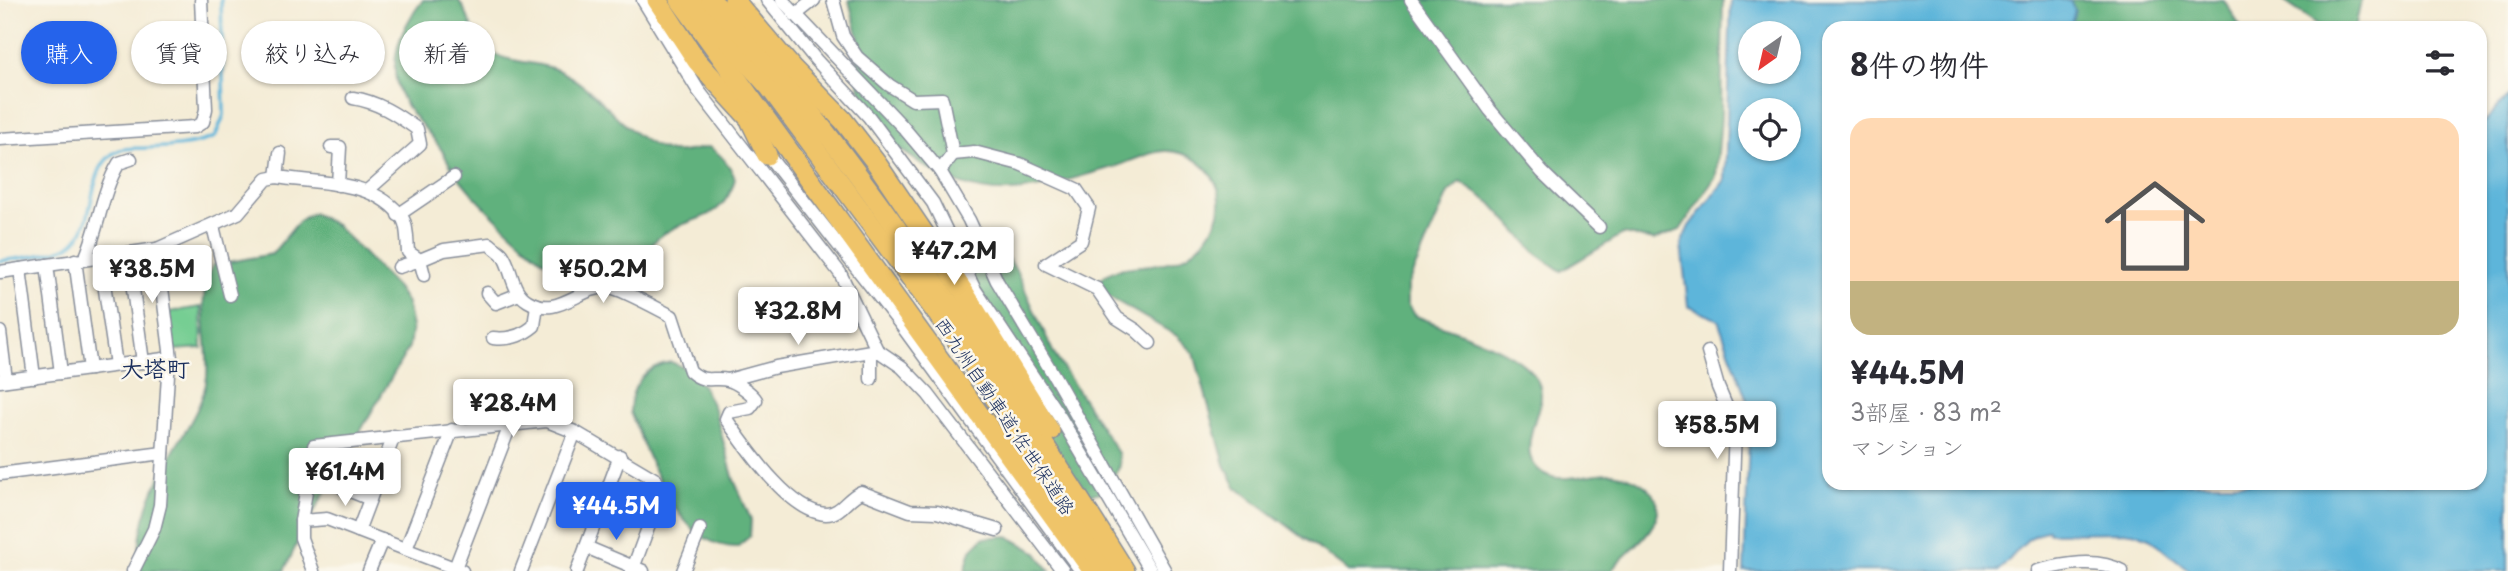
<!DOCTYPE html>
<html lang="ja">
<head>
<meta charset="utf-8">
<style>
	body { margin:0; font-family:"Playpen Sans","Klee One",sans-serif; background:#f2f2f3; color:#2b2b33; height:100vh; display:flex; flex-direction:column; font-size:26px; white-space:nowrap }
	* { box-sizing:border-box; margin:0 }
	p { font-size:23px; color:#7c7c81 }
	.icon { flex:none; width:38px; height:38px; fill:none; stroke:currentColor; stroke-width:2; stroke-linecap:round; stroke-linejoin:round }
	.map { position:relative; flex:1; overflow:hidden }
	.side { position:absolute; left:1822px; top:21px; width:665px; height:469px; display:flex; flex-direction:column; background:#fff; border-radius:21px; box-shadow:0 2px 5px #0004 }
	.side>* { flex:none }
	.top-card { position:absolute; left:21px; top:21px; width:665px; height:63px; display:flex; gap:14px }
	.needle { width:46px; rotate:214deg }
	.buttons { position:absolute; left:1738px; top:21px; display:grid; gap:14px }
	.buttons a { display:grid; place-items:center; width:63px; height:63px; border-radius:50%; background:#fff; box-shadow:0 2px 5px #0004; font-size:35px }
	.price { position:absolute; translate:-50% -60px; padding:0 16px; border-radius:7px; background:#fff; color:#222; font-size:23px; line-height:46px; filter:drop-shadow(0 2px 4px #0008) }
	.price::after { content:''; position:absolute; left:50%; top:42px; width:21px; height:16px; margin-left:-10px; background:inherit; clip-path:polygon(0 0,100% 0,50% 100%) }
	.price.on { background:#2563eb; color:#fff }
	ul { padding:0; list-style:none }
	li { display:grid; align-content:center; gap:14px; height:371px; padding:0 28px }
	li+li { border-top:2px solid #e1e1e2 }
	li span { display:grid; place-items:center; height:217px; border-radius:21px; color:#555 }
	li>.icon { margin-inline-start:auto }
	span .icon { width:126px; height:126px; fill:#fffc; stroke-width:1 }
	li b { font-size:30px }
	h2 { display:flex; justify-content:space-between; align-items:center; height:84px; padding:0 28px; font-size:30px }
	.pill { padding:0 24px; border-radius:32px; background:#fff; box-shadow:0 2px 5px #0004; font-size:24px; line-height:63px }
	.pill.on { background:#2563eb; color:#fff }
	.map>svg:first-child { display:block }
	.green { fill:#76ce93; stroke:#487e78; stroke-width:2 }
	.forest { fill:#60b17d; stroke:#3e706e; stroke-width:2 }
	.water { fill:#5db5da; stroke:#3c729c; stroke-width:2; fill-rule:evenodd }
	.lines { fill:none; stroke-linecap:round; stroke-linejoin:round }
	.stream { stroke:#5db5da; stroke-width:3.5 }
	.minor-casing { stroke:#888e9a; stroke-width:15 }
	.highway-casing { stroke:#888e9a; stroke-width:22 }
	.minor { stroke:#fff; stroke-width:12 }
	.highway { stroke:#efc469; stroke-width:19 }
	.labels { text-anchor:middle; stroke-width:5; stroke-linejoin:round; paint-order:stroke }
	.street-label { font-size:19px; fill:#1b2f5e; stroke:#fbf7ec }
	.quarter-label { font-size:23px; font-weight:bold; fill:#1b2f5e; stroke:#fbf7ec }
</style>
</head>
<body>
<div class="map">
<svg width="2508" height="571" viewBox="0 0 2508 571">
	<rect width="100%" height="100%" fill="#fbf7ec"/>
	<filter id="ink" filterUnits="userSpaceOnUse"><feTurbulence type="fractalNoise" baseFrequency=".0143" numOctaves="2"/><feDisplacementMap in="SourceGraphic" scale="14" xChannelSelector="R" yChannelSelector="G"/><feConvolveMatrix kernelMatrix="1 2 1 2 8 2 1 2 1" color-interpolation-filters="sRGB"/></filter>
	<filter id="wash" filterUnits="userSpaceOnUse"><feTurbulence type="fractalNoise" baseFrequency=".00686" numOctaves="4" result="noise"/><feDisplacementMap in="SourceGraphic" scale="28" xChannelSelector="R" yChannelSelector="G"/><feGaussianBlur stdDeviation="1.57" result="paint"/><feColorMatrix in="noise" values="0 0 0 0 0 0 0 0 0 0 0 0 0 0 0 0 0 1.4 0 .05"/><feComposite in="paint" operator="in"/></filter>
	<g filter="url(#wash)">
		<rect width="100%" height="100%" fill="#f4ecd6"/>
		<polygon class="green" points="201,307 202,348 174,350 169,312"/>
		<g class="forest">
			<path d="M423,0H458C469,12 470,30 480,43C497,64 532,60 555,69C600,87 625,139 667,151C680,155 695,149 709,147C722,155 730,164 735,179C722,227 687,213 657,239C642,252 633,271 619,285C609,286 591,291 582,286C547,270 474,201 452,168C447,161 444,152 438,145C423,124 403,109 397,84C389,53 404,24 423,0Z"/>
			<path d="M849,0H1723L1721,118L1716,176L1680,230L1654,240L1623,234L1561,271L1537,254L1491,203L1460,182L1448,193L1407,286V304L1414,315C1446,331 1553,354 1540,403C1536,418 1524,446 1532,461C1549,492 1587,471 1612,473C1637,476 1669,495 1654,523C1644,542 1624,554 1611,571H1348L1236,487L1225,465L1194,353L1177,336L1101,292L1098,283C1120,250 1181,287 1214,226C1233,191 1205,153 1168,151C1153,150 1132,161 1117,166C1037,188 992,212 917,161C904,152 885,140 876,127C865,111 855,82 857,62C858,56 861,52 860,46C858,31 852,15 849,0Z"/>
			<polygon points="2006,0 2224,0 2241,28 2016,28"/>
			<polygon points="2282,0 2361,0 2355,28 2323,28"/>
			<path d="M313,213L337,226L397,288L407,303L412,327L409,347L304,529L284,571H139C136,523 154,485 177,445C189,425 205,400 207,376C210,338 194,300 213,265L272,254L300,220Z"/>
			<polygon points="981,251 1004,254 1015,268 1054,354 1118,453 1120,466 1105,491 1089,495 1062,462 959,262 967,255"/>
			<path d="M671,362L685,368L703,386L715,411L734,480L751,520L750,536L737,547C676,548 650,458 630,412C630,386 645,366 671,362Z"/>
			<polygon points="1007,536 1036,552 1050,571 965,571 971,550 983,538"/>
		</g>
		<path class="water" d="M1731,0H2070L2075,10L2070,28H1829V483H2480V127L2508,96V571H2190L2150,538L2133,532L2049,533L2048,529L2028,539L1999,571H1744L1750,409L1718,320L1688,306L1681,244L1689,226L1725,180ZM1750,33H1788V72H1750ZM1750,110H1788V149H1750Z"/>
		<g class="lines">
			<path class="stream" d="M0,261C18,258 59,255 73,243C99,221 84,164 120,150C127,147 139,149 146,148C171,147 192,146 215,137L224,115L221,0"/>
		</g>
	</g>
	<g filter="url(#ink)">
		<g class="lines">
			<defs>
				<g id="minor">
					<polyline points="643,0 698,90 840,273 877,350 902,367 928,394 1063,571"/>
					<polyline points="767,0 816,60 869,117 933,203 974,288 1060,417 1151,571"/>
					<polyline points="782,0 903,127 940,171 969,220 997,281 1056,379 1165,571"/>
					<polyline points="833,0 843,36 857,57 889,85 913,100 942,99 953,154 940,171"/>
					<polyline points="1411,0 1490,110 1542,172 1599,227"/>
					<polyline points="795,15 814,0"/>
					<path d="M353,98C378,102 396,114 417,129L420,144L367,191"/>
					<polyline points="0,139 195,127 203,122 206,109 201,0"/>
					<polyline points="331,147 340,147 338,185"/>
					<polyline points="763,149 902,326 1081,571"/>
					<polyline points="953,154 974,152 1020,164 1076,189 1089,208 1081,241 1046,264 1097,289 1117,318 1136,330 1150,343"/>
					<polyline points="277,177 280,153"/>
					<polyline points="398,215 454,177"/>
					<polyline points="213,226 230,295"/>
					<path d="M157,249L238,213L267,179L277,177C319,184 376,179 403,219C408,227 407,243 408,252L420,260L444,250L490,244C493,247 499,251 502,254C513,269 510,290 528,301C558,319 579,286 609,287C620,288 660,310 672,316L690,371C706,385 712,376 728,380C736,382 752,393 756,400L750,408L729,412L726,419C746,447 789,512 826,514C841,514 848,497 861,492L910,511L937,512L997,530"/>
					<polyline points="128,253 143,362"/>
					<polyline points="100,256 116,365"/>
					<path d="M85,259C99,227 101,193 119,163L131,159"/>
					<polyline points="75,260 90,369"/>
					<polyline points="47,265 61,373"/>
					<polyline points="399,267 420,260 424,275"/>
					<polyline points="20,269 34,377"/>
					<polyline points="0,272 157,249 171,358 0,381"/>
					<polyline points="487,293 496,303 519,294"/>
					<polyline points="0,332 6,380"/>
					<path d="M493,338C509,340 522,336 534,326L537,305"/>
					<polyline points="871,351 871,379"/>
					<polyline points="1708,352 1718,387 1735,427 1730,571"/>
					<polyline points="728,380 776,367 877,350"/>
					<polyline points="0,474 163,453"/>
					<polyline points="343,488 370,499"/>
					<polyline points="301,521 327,519 462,571"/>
					<polyline points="358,531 394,436"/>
					<polyline points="586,547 643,571"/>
					<polyline points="406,549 452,430"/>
					<polyline points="455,568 511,423"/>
					<polyline points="133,571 154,529 160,505 169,358"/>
					<polyline points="313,571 301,538 301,521 314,446 547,421 575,432 656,480 661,493 632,571"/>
					<polyline points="369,571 382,540"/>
					<polyline points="521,571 575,432"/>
					<polyline points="577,571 620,456"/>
					<polyline points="683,571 700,529"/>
					<path d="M2037,571C2063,564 2097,557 2122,571"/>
				</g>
				<g id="highway">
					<polyline points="657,0 697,61 760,130"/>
					<polyline points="680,0 1092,570"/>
					<polyline points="692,0 770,88 959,343 1106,571"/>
					<path d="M711,0C788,78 854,167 917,257C989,359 1058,464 1125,571"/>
					<polyline points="734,0 792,68 843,120 877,164 964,292 1050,431"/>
					<polyline points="751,122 767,155"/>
				</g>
			</defs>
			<use href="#minor" class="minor-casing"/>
			<use href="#highway" class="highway-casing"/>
			<use href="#minor" class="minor"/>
			<use href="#highway" class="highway"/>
		</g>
	</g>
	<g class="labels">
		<g class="street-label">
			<text transform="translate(1005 416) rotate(56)" y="7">西九州自動車道;佐世保道路</text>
		</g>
		<g class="quarter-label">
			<text x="155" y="377">大塔町</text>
		</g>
	</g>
</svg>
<div class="buttons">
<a><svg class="needle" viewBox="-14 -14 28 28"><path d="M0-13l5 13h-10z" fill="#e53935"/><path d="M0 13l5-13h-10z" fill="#7c7c81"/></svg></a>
<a><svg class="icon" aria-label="locate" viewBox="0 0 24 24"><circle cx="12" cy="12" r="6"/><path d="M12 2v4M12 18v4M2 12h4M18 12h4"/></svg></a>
</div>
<b class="price" style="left:954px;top:287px">¥47.2M</b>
<b class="price" style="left:152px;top:305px">¥38.5M</b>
<b class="price" style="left:603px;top:305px">¥50.2M</b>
<b class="price" style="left:798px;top:347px">¥32.8M</b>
<b class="price" style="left:513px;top:439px">¥28.4M</b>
<b class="price" style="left:1717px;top:461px">¥58.5M</b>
<b class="price" style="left:345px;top:508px">¥61.4M</b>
<b class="price on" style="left:616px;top:542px">¥44.5M</b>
<div class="top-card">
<a class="pill on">購入</a>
<a class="pill">賃貸</a>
<a class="pill">絞り込み</a>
<a class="pill">新着</a>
</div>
<section class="side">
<h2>8件の物件<svg class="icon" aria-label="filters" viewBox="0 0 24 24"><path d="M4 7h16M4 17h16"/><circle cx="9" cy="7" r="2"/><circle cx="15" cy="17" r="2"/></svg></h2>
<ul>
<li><span style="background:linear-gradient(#ffd9b3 75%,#c2b280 0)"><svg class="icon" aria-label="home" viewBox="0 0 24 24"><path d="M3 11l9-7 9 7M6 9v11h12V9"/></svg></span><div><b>¥44.5M</b><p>3部屋 · 83 m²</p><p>マンション</p></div></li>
</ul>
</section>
</div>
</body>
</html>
